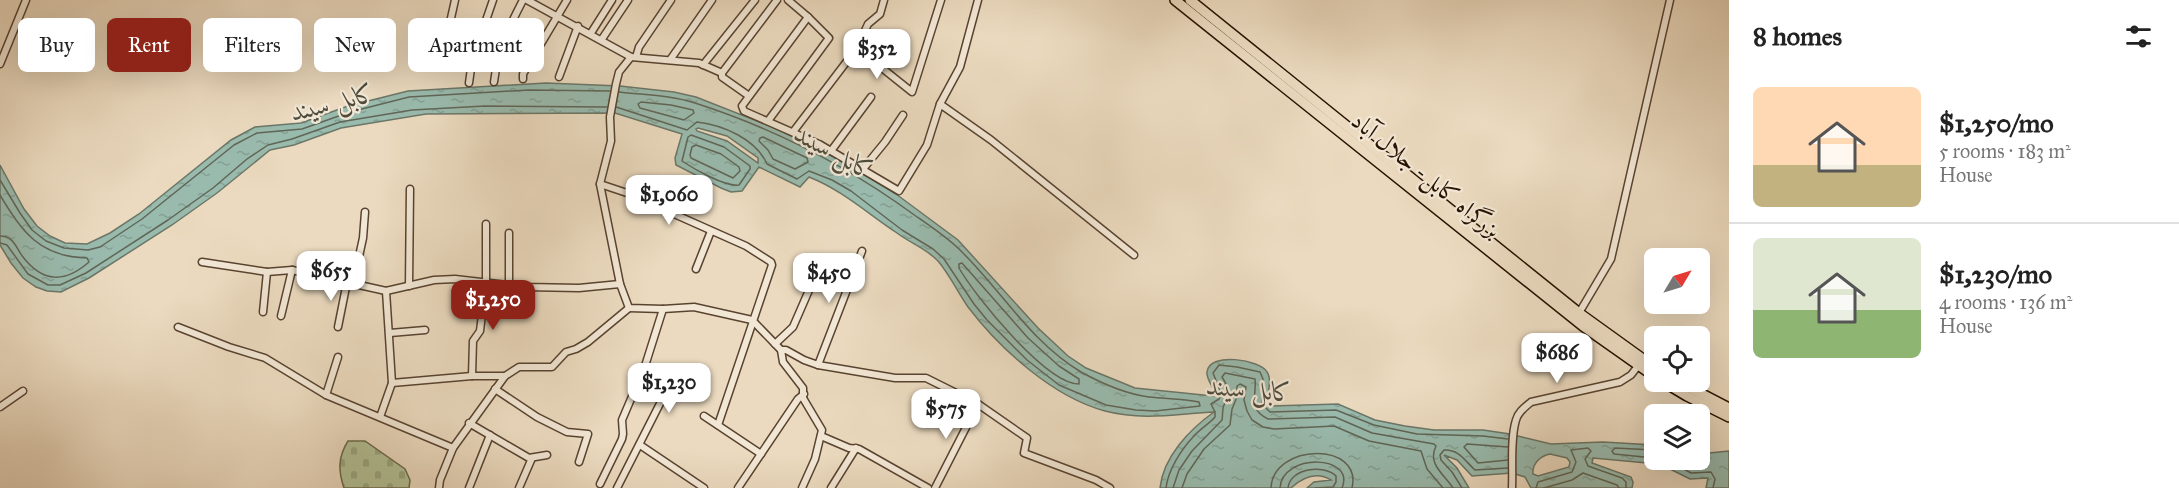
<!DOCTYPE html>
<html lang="en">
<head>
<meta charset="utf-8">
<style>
	body { margin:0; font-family:"IM FELL Great Primer",Amiri,serif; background:#f6f6f6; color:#222; height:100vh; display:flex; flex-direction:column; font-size:22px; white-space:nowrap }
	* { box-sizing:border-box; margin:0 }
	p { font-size:20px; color:#767676 }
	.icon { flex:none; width:33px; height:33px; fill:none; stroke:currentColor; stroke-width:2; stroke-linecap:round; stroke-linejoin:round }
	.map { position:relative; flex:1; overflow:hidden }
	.panel { display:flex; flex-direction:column; background:#fff; width:450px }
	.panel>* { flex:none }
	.guide { position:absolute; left:18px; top:18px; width:570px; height:54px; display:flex; gap:12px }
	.needle { width:39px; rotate:52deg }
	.buttons { position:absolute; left:1644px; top:248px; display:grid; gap:12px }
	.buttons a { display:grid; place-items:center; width:66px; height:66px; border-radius:9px; background:#fff; box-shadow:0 6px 24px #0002; font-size:30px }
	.price { position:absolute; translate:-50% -51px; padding:0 14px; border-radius:12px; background:#fff; color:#222; font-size:20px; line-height:39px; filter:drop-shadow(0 2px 3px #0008) }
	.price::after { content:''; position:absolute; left:50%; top:36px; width:18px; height:14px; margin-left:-9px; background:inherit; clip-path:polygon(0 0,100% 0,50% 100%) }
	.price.active { background:#8f2418; color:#fff }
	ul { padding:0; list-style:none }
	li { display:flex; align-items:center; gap:18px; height:150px; padding:0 24px }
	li+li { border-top:2px solid #e0e0e0 }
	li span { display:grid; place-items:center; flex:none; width:168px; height:120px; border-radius:9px; color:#555 }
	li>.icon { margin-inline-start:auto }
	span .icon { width:72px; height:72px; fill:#fffc; stroke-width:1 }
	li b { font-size:26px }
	h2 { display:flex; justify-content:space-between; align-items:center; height:72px; padding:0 24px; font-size:26px }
	.tag { padding:0 21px; border-radius:9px; background:#fff; box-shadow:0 6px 24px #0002; font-size:21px; line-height:54px }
	.tag.active { background:#8f2418; color:#fff }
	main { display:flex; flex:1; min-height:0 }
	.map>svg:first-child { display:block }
	.cemetery { fill:url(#cemetery-stones); stroke:#6c694b; stroke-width:1.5 }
	.water { fill:url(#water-ripples); stroke:#6b7768; stroke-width:1.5; fill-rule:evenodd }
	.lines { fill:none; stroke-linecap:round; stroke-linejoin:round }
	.shore { stroke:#606657; stroke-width:1.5 }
	.minor-casing { stroke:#584330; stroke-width:9 }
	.trunk-casing { stroke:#271100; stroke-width:12 }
	.minor { stroke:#f2e7d5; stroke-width:6 }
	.trunk { stroke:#ebdabf; stroke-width:9 }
	.labels { text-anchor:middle; stroke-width:4.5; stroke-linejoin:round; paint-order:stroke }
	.street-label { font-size:24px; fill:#271100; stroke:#f2e7d5 }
	.water-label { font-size:26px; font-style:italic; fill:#4f4c3d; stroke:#f2e7d5 }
</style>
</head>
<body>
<main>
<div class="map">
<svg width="1729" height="488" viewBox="0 0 1729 488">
	<defs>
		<pattern id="cemetery-stones" width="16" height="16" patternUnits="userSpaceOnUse" patternTransform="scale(1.5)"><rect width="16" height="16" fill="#b2c196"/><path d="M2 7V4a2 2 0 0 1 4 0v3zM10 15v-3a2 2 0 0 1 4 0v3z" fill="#99a580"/></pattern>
		<pattern id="water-ripples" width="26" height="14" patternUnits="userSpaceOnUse" patternTransform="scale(1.5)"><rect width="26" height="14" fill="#99bbae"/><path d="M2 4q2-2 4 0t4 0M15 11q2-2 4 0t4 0" fill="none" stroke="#84a094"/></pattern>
	</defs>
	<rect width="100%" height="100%" fill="#ebdabf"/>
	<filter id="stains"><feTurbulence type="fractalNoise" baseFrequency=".00333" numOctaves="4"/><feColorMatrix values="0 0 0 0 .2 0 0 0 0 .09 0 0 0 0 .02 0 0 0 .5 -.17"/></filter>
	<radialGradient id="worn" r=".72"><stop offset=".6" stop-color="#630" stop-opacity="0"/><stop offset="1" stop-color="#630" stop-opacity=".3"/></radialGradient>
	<path class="cemetery" d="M348,441H365L405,469L410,480L409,488H344C338,470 338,457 348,441Z"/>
	<path class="water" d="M546,83L620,86L674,92L696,97L775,128L844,162L896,194L958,240L1038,328L1068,356L1086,368L1135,388L1213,396L1215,393C1213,386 1206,379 1207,372C1209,351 1261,360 1267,372C1272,379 1268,392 1267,400L1271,406L1338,404L1375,420L1405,426L1434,430H1483L1510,434L1551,444L1603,442L1654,445V459H1700V454L1729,451V488H1706L1708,478L1690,479L1670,469L1647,463L1593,458L1592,463L1631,477L1633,482L1632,488H1531L1525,477L1512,473L1472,476L1457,460L1444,455L1457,468L1469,488H1307L1314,482L1331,480C1316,471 1303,477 1291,488H1160C1163,457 1190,429 1214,412C1175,414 1144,421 1105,411C1053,397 1000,349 968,307C958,293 950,275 938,261C927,249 910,243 897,233C867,213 842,190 809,177L800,187L759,167L742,191L731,192L721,188L676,165L675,158L682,134L615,113L426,114L341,128L294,145L270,150L217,193L172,225L89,278L61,292L47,291L36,287L23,278L11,263L0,245V165L24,209L37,226L50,236L65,243L87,244L110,233L139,214L231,140L255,127L301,123L348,106L408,91ZM698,128L727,136L758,158V163L727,141L697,131L696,129ZM1550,454L1567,458L1570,462L1569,467L1538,476L1533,474C1532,464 1540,456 1550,454Z"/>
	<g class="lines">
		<g class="shore">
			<polygon points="641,102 671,105 693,110 694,113 684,120 640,108 638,104"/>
			<path d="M616,107L687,130L697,122C723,125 756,139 767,164L797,179L809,171L832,180L851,191L902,230L933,249L944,259L974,304L987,320L1027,360L1059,385L1106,405L1136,410L1155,411L1200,406L1199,402C1182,398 1166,399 1149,397C1126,394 1101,383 1081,372C1032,343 1003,293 963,253C949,238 930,226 913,214C847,166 773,128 695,103C671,95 644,95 619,92"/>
			<path d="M691,135L724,147L750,166V169L739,185C725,187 694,169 682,161L688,137Z"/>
			<polygon points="763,137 807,158 808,162 795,169 773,159 768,150 759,141 760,138"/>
			<polygon points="696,145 721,154 739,167 740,171 733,178 691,158 690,155 692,147"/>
			<polyline points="0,180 20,213 32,230 46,241 64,248 88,250 100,247 142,219 234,145 257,133 302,129 350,112 409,97 529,90 610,91"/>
			<path d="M0,195C22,232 40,257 87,258L89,262C65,283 43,283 23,257C16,248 14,236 0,236"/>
			<polyline points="0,243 7,245 28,274 48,285 60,285 86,273 168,220 213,188 247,159 268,145 292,139 340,122 412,110 485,106 607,107"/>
			<path d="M962,263L1028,338L1059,366L1079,379V384C1046,384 975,296 959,268V264Z"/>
			<polyline points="1654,450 1615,448 1612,451 1614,454 1654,458"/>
			<polyline points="1658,459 1673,463 1691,473 1711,472 1715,479 1713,488"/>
			<polyline points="1508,460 1478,463 1464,447 1467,444 1508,447"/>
			<path d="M1166,488C1168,470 1181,450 1193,437C1200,429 1209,424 1215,417V412L1211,404L1219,399L1221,393L1213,373L1219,365L1237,367L1260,372L1263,379L1262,404L1270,412L1336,410L1374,425L1417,434L1483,436L1508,439"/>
			<path d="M1173,488L1179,470L1192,451L1222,420C1223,415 1222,409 1224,405C1230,391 1230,390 1222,377L1225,373L1255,379C1257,396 1247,409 1268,419L1335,417L1372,433L1434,444L1436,446C1427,464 1444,474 1453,488"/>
			<polyline points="1182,488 1187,474 1204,449 1230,425 1232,409 1237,397 1237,386 1240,384 1246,387 1244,400 1247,411 1252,420 1263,427 1274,429 1334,426 1369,441 1421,451 1427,469 1443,488"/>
			<path d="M1271,488C1273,443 1363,441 1352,488"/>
			<path d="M1280,488C1282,453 1356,454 1342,488"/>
			<path d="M1288,488C1290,468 1324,464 1336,476V482L1333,487L1315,488"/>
			<path d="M1462,488L1452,472L1441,460L1440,455L1444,450C1459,449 1465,461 1475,470L1508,468"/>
			<polyline points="1536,488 1538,482 1572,472 1576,462 1571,450 1588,448 1591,451 1585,459 1588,466 1622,478 1626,482 1626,488"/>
			<polyline points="1544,488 1572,480 1583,473 1617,485 1619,488"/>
		</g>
		<defs>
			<g id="minor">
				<polyline points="527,0 631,57 699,63 722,73 777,0"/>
				<polyline points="788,0 808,17 742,106 744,111 819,144 899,191 927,145 940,104 991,140 1134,255"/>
				<polyline points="591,33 612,0"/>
				<polyline points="602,39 628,0"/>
				<polyline points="857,48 912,92 941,0"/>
				<polyline points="443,54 455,0"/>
				<polyline points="631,57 619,72 616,84 610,117 611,141 600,184 620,284 629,308 663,309 694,307 752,320 781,350 786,350 804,360 818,365 895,378 926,378 978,404 1027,438 1024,453 1096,480 1110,488"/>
				<polyline points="636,57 639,47 671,0"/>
				<polyline points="670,60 712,0"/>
				<polyline points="0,64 26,0"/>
				<polyline points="703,65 755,0"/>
				<polyline points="722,73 722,77 749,96"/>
				<polyline points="559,77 578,26"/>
				<polyline points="523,79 523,74 567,0"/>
				<path d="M494,82C498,49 508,29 523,0"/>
				<polyline points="469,83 472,61 493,0"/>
				<polyline points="940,104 960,67 978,0"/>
				<polyline points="768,121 829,38 808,17"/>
				<polyline points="793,132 857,48 868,24 880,14 884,0"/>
				<polyline points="831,151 871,97"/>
				<polyline points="863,169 885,142 903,115"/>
				<polyline points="600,184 627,193 746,246 771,262 772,265 718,425"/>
				<polyline points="202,262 267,272 292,270 386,291 434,280 455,279 525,287 579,288 620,284"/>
				<polyline points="696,269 711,231"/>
				<polyline points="353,284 363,238 365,212"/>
				<polyline points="509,284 509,233"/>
				<polyline points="409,286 410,189"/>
				<polyline points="263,312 267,272"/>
				<polyline points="1579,313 1611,259 1670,0"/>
				<polyline points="281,316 292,270"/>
				<polyline points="178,327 229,347 265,358 326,395 453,448"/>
				<polyline points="338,327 347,282"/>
				<polyline points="390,333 425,330"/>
				<polyline points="775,344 793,327 823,258"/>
				<polyline points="781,350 783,362 803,388 803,398 822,430 815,459 802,488"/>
				<polyline points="818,365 862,251"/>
				<polyline points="472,376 473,341 480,331 486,281 486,224"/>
				<polyline points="392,383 472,376 505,376"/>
				<polyline points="495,389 537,417 567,432 588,434 579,462"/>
				<polyline points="326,395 338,357"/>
				<polyline points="0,407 23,391"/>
				<polyline points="704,416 761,454"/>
				<polyline points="380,417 392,383 386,291"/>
				<polyline points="469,423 529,458 547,455"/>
				<polyline points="821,436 849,448 859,449 928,488"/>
				<polyline points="640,445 704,488"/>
				<polyline points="600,484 622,439 623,434 622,420 645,366 663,309"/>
				<polyline points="439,488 440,480 453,448 505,376 519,367 552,367 566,352 576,349 588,342 629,308"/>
				<polyline points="469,488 490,435"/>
				<polyline points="519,488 532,458"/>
				<polyline points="617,488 674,376 673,373 645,366"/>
				<polyline points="738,488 798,399 804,394"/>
				<polyline points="831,488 856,448"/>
				<polyline points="935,488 978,404"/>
				<path d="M1512,488C1513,468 1510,439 1516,420C1518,412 1525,407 1531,402L1620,382L1631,375L1638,366"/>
			</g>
			<g id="trunk">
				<polyline points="1175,0 1583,326 1654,376"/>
				<polyline points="1190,0 1579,313 1654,367"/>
				<polyline points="1662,381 1687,396 1729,417"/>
				<polyline points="1677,381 1729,408"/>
			</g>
		</defs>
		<use href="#minor" class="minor-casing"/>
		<use href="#trunk" class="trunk-casing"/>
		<use href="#minor" class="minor"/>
		<use href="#trunk" class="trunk"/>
	</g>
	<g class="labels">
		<g class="street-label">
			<text transform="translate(1426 175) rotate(39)" y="8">بزرگراه کابل- جلال آباد</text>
		</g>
		<g class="water-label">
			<text transform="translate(333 102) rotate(-14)" y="9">کابل سيند</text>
			<text transform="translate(835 152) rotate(29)" y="9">کابل سيند</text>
			<text transform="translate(1250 389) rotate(5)" y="9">کابل سيند</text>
		</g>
	</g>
	<rect width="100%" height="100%" filter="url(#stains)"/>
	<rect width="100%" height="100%" fill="url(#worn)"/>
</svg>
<div class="buttons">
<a><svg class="needle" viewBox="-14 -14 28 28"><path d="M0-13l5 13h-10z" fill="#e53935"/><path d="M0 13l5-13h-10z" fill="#767676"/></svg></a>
<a><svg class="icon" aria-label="locate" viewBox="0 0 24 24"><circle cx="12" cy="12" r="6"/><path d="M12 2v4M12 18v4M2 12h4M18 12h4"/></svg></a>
<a><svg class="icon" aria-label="layers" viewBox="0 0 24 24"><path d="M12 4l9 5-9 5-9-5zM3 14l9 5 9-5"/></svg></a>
</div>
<b class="price" style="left:877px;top:80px">$352</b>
<b class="price" style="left:669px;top:226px">$1,060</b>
<b class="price" style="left:331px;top:302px">$655</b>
<b class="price" style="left:829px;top:304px">$450</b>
<b class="price active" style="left:493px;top:331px">$1,250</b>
<b class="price" style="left:1557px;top:384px">$686</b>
<b class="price" style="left:669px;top:414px">$1,230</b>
<b class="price" style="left:946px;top:440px">$575</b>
<div class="guide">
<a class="tag">Buy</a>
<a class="tag active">Rent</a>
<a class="tag">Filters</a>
<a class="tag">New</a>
<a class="tag">Apartment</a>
</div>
</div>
<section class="panel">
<h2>8 homes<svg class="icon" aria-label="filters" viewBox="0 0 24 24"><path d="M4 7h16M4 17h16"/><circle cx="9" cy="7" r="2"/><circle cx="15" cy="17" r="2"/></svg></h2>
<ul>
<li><span style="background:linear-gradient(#ffd9b3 65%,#c2b280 0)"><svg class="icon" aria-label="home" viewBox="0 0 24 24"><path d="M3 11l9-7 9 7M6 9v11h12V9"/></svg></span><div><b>$1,250/mo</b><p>5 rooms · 183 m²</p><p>House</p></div></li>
<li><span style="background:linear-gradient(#dfe7d0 60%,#8fb573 0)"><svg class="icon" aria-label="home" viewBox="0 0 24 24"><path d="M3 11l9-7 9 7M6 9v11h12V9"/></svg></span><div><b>$1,230/mo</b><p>4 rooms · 136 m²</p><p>House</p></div></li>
</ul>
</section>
</main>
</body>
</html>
